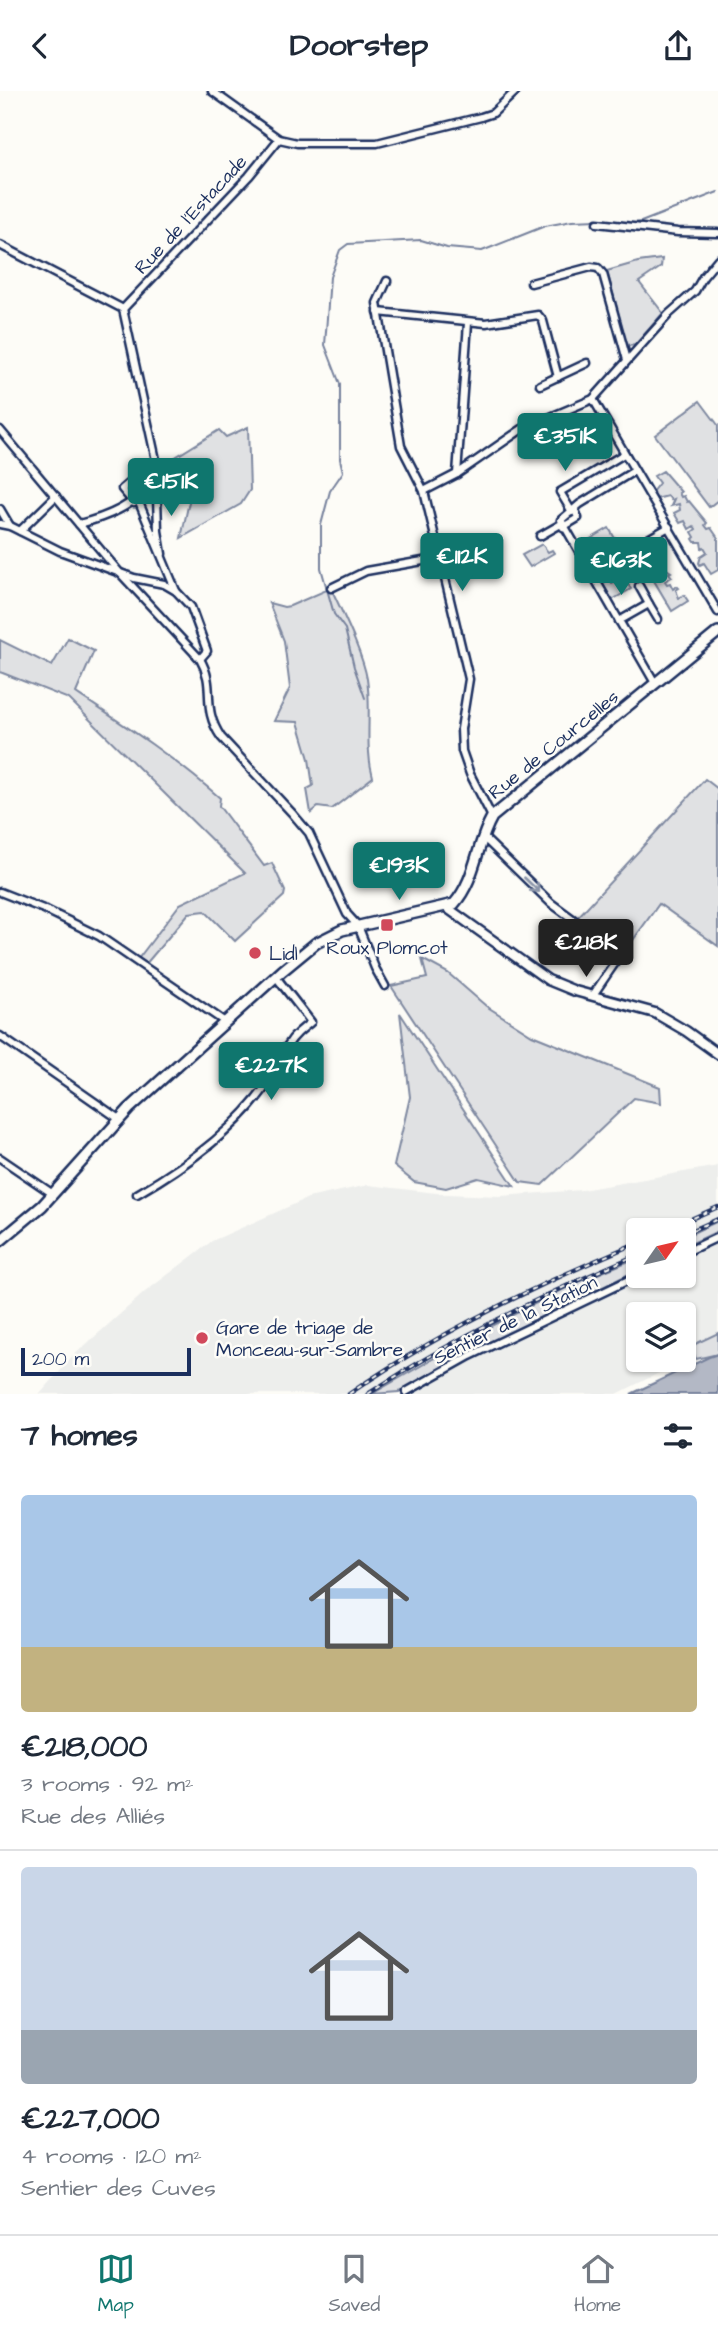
<!DOCTYPE html>
<html lang="en">
<head>
<meta charset="utf-8">
<style>
	body { margin:0; font-family:"Architects Daughter",sans-serif; background:#f6f6f7; color:#1f2937; height:100vh; display:flex; flex-direction:column; font-size:26px; white-space:nowrap }
	* { box-sizing:border-box; margin:0 }
	p { font-size:23px; color:#747a83 }
	.icon { flex:none; width:38px; height:38px; fill:none; stroke:currentColor; stroke-width:2; stroke-linecap:round; stroke-linejoin:round }
	.map { position:relative; height:1303px; overflow:hidden }
	.sheet { display:flex; flex-direction:column; background:#fff; flex:1 }
	.sheet>* { flex:none }
	.needle { width:46px; rotate:56deg }
	.fabs { position:absolute; left:626px; top:1127px; display:grid; gap:14px }
	.fabs a { display:grid; place-items:center; width:70px; height:70px; border-radius:7px; background:#fff; box-shadow:0 2px 5px #0004; font-size:35px }
	.scale { position:absolute; left:21px; bottom:18px; width:170px; box-sizing:border-box; padding-left:7px; border:4px solid #1b2f5e; border-top:0; font-size:19px; line-height:24px; white-space:nowrap; color:#1b2f5e; -webkit-text-stroke:5px #fdfcf7; paint-order:stroke }
	.price { position:absolute; translate:-50% -60px; padding:0 16px; border-radius:7px; background:#0f766e; color:#fff; font-size:23px; line-height:46px; filter:drop-shadow(0 2px 4px #0008) }
	.price::after { content:''; position:absolute; left:50%; top:42px; width:21px; height:16px; margin-left:-10px; background:inherit; clip-path:polygon(0 0,100% 0,50% 100%) }
	.price.selected { background:#222; color:#fff }
	ul { padding:0; list-style:none }
	li { display:grid; align-content:center; gap:14px; height:371px; padding:0 21px }
	li+li { border-top:2px solid #e0e1e3 }
	li span { display:grid; place-items:center; height:217px; border-radius:7px; color:#555 }
	li>.icon { margin-inline-start:auto }
	span .icon { width:126px; height:126px; fill:#fffc; stroke-width:1 }
	li b { font-size:30px }
	h2 { display:flex; justify-content:space-between; align-items:center; height:84px; padding:0 21px; font-size:30px }
	header { display:flex; justify-content:space-between; align-items:center; height:91px; padding:0 21px; background:#fff; font-size:32px; font-weight:700 }
	.dock { display:flex; justify-content:space-around; align-items:center; height:98px; border-top:2px solid #e0e1e3; background:#fff; font-size:19px; color:#747a83 }
	.dock a { display:grid; justify-items:center; gap:4px }
	.dock .selected { color:#0f766e }
	.map>svg:first-child { display:block }
	.built { fill:#edeeec; fill-rule:evenodd }
	.green { fill:#e0e1e3; stroke:#7e88a0; stroke-width:2 }
	.water { fill:#b3b8c5; stroke:#76819c; stroke-width:2 }
	.lines { fill:none; stroke-linecap:round; stroke-linejoin:round }
	.stream { stroke:#76819c; stroke-width:2 }
	.minor-casing { stroke:#1b2f5e; stroke-width:11 }
	.tertiary-casing { stroke:#1b2f5e; stroke-width:13 }
	.secondary-casing { stroke:#1b2f5e; stroke-width:14 }
	.minor { stroke:#fdfcf7; stroke-width:6 }
	.tertiary { stroke:#fdfcf7; stroke-width:8 }
	.secondary { stroke:#fdfcf7; stroke-width:9 }
	.rail-casing { stroke:#1b2f5e; stroke-width:4.5 }
	.rail { stroke:#fdfcf7; stroke-width:2; stroke-dasharray:5; stroke-linecap:butt }
	.oneway { stroke:#8c96aa }
	.poi-dot { fill:#d1495b; stroke:#fdfcf7; stroke-width:2.5 }
	.labels { text-anchor:middle; stroke-width:5; stroke-linejoin:round; paint-order:stroke }
	.street-label { font-size:19px; fill:#1b2f5e; stroke:#fdfcf7 }
	.poi-label { font-size:19px; fill:#1b2f5e; stroke:#fdfcf7; text-anchor:start }
</style>
</head>
<body>
<header><svg class="icon" aria-label="back" viewBox="0 0 24 24"><path d="M15 5l-7 7 7 7"/></svg>Doorstep<svg class="icon" aria-label="share" viewBox="0 0 24 24"><path d="M12 15V3M7 8l5-5 5 5M5 13v7h14v-7"/></svg></header>
<div class="map">
<svg width="718" height="1303" viewBox="0 0 718 1303">
	<rect width="100%" height="100%" fill="#fdfcf7"/>
	<filter id="ink" filterUnits="userSpaceOnUse"><feTurbulence type="fractalNoise" baseFrequency=".0143" numOctaves="2"/><feDisplacementMap in="SourceGraphic" scale="14" xChannelSelector="R" yChannelSelector="G"/><feConvolveMatrix kernelMatrix="1 2 1 2 8 2 1 2 1" color-interpolation-filters="sRGB"/></filter>
	<g filter="url(#ink)">
		<g class="built">
			<polygon points="718,1075 718,1129 684,1144 684,1139 639,1139 639,1164 482,1235 372,1303 40,1303 74,1264 145,1201 212,1150 308,1107 368,1094 445,1103 500,1105 582,1099"/>
			<path d="M718,1150V1242L692,1254L695,1264L617,1303H410L408,1300L645,1185H684V1166ZM639,1223H684V1269H639Z"/>
		</g>
		<g class="green">
			<polygon points="662,168 661,176 639,191 663,222 635,254 629,255 626,251 607,180 638,171"/>
			<polygon points="700,310 718,334 718,409 709,416 655,344"/>
			<polygon points="248,336 250,399 241,413 181,447 196,379 180,376 162,382 161,375 219,339 226,346"/>
			<polygon points="663,380 681,401 679,402 681,406 684,405 687,411 689,410 707,432 705,434 708,438 711,437 718,447 718,479 711,483 704,472 700,474 699,472 701,465 707,461 704,456 702,457 701,451 695,451 693,448 695,446 692,441 696,438 694,435 689,438 685,430 680,432 674,422 680,419 679,413 671,415 674,408 671,409 668,405 656,408 652,401 659,392 654,385"/>
			<polygon points="609,437 621,458 615,462 613,459 617,456 613,450 590,463 593,470 598,468 600,471 592,473 580,454"/>
			<polygon points="542,453 548,461 552,459 554,462 530,476 522,464"/>
			<polygon points="665,477 671,481 669,482 672,486 665,490 667,493 670,492 673,498 677,495 679,497 676,499 679,507 684,504 688,510 672,520 653,488 658,485 656,482"/>
			<polygon points="604,478 606,482 602,485 605,491 610,488 612,492 623,485 631,498 612,509 598,486 599,481"/>
			<path d="M331,497C342,521 363,563 367,588C372,621 364,654 373,686L332,718L318,716L311,722L307,698L313,695L309,668L298,631L274,630L290,597L284,550L269,512L284,516L290,515Z"/>
			<path d="M68,547L94,560L76,602C126,635 175,667 220,707L219,715L264,775L272,772L285,800L284,805L235,850L205,820L189,822L145,874L138,868L180,813L245,782L69,608L0,581V549L52,575Z"/>
			<polygon points="705,688 718,698 718,855 659,813 623,863 576,828"/>
			<polygon points="422,868 448,882 486,915 532,944 660,996 661,1012 634,1007 542,1094 520,1091 391,895 427,887"/>
			<polygon points="400,922 514,1095 478,1087 446,1097 414,1091 394,1075 410,1006"/>
			<polygon points="718,1130 718,1140 684,1156 684,1146"/>
			<polygon points="639,1166 639,1178 448,1273 399,1301 372,1303 483,1239 578,1191"/>
			<polygon points="718,1242 718,1263 696,1268 691,1255"/>
		</g>
		<polygon class="water" points="718,1263 718,1303 631,1303 709,1266"/>
		<g class="lines">
			<g class="stream">
				<polyline points="627,133 641,131 718,101"/>
				<polyline points="365,607 354,576 345,538 334,523 321,477 321,434 330,400 343,381 340,368 340,293 325,254 330,186 340,159 348,153 421,149 447,157 482,160 545,135 572,130 597,129"/>
			</g>
			<defs>
				<g id="minor">
					<polyline points="212,0 279,48 297,52 377,52 481,26 493,22 516,0"/>
					<polyline points="597,132 678,141 718,142"/>
					<polyline points="0,154 123,218 156,369 158,440 162,463"/>
					<polyline points="387,190 377,212 401,355 424,400 469,588 461,638 462,660 470,683 492,726"/>
					<polyline points="531,192 591,176 598,177 603,183 627,269"/>
					<polyline points="123,218 249,85 279,48"/>
					<polyline points="378,221 486,232 538,224 543,230 558,286"/>
					<polyline points="540,294 587,272"/>
					<polyline points="593,308 718,521"/>
					<path d="M0,339L119,481L200,568C217,597 200,615 221,646L292,722L309,742L347,823L358,835L375,877L385,895"/>
					<polyline points="634,380 580,413 561,429 655,592"/>
					<polyline points="457,383 468,232"/>
					<polyline points="424,400 457,383 522,338 593,308 669,223 695,200 703,186 718,168"/>
					<polyline points="138,409 176,500"/>
					<polyline points="134,412 122,398 156,369"/>
					<polyline points="0,418 10,435"/>
					<polyline points="572,421 560,401 624,363"/>
					<polyline points="0,433 10,435 60,460 134,487 164,493 176,500 191,516 207,560 200,568"/>
					<path d="M79,433C116,424 128,414 157,393"/>
					<polyline points="563,436 578,427 575,419"/>
					<polyline points="20,440 56,405"/>
					<polyline points="540,445 561,433"/>
					<polyline points="590,481 669,436"/>
					<polyline points="639,495 649,513"/>
					<polyline points="331,497 366,480 440,467"/>
					<polyline points="619,530 649,513 658,528"/>
					<polyline points="483,746 551,812 619,862 617,869 593,904"/>
					<polyline points="0,801 46,819 99,845 225,931"/>
					<polyline points="0,945 119,1028"/>
					<polyline points="0,1067 53,1103"/>
					<path d="M137,1103C184,1076 237,1038 268,992C276,980 280,965 288,954C294,944 302,938 311,931L276,886"/>
					<polyline points="684,1162 718,1146"/>
					<polyline points="406,1301 470,1265 639,1184"/>
				</g>
				<polyline id="tertiary" points="446,816 548,889 575,900 655,922 686,940 718,963"/>
				<path id="secondary" d="M0,1150L42,1115L129,1018L282,880L316,852L342,839L454,813C476,788 476,754 492,726L718,541"/>
			</defs>
			<use href="#minor" class="minor-casing"/>
			<use href="#tertiary" class="tertiary-casing"/>
			<use href="#secondary" class="secondary-casing"/>
			<use href="#minor" class="minor"/>
			<use href="#tertiary" class="tertiary"/>
			<use href="#secondary" class="secondary"/>
			<defs>
				<g id="rail">
					<polyline points="666,1139 718,1116"/>
					<polyline points="684,1143 718,1128"/>
					<path d="M349,1303C439,1241 538,1193 639,1151"/>
					<path d="M368,1303C454,1247 544,1203 639,1163"/>
				</g>
			</defs>
			<use href="#rail" class="rail-casing"/>
			<use href="#rail" class="rail"/>
		</g>
		<defs><path id="oneway-shaft" d="M-6 0H5M1.5-3L5.5 0L1.5 3" fill="none" stroke-width="1.6" stroke-linecap="round" stroke-linejoin="round" transform="scale(1.75)"/></defs>
		<use class="oneway" href="#oneway-shaft" transform="translate(532 794) rotate(44)"/>
	</g>
	<g class="poi-dot">
		<rect x="380" y="827" width="14" height="14" rx="3.5"/>
		<circle cx="255" cy="862" r="7"/>
		<circle cx="202" cy="1247" r="7"/>
	</g>
	<g class="labels">
		<g class="street-label">
			<text transform="translate(190 123) rotate(-47)" y="7">Rue de l'Estacade</text>
			<text transform="translate(553 653) rotate(-39)" y="7">Rue de Courcelles</text>
			<text transform="translate(515 1228) rotate(-26)" y="7">Sentier de la Station</text>
		</g>
		<g class="poi-label">
			<text x="387" y="863" text-anchor="middle">Roux Plomcot</text>
			<text x="269" y="869">Lidl</text>
			<text x="216" y="1243">Gare de triage de<tspan x="216" dy="22">Monceau-sur-Sambre</tspan></text>
		</g>
	</g>
</svg>
<div class="fabs">
<a><svg class="needle" viewBox="-14 -14 28 28"><path d="M0-13l5 13h-10z" fill="#e53935"/><path d="M0 13l5-13h-10z" fill="#747a83"/></svg></a>
<a><svg class="icon" aria-label="layers" viewBox="0 0 24 24"><path d="M12 4l9 5-9 5-9-5zM3 14l9 5 9-5"/></svg></a>
</div>
<div class="scale">200 m</div>
<b class="price" style="left:565px;top:382px">€351K</b>
<b class="price" style="left:171px;top:427px">€151K</b>
<b class="price" style="left:462px;top:502px">€112K</b>
<b class="price" style="left:621px;top:506px">€163K</b>
<b class="price" style="left:399px;top:811px">€193K</b>
<b class="price selected" style="left:586px;top:888px">€218K</b>
<b class="price" style="left:271px;top:1011px">€227K</b>
</div>
<section class="sheet">
<h2>7 homes<svg class="icon" aria-label="filters" viewBox="0 0 24 24"><path d="M4 7h16M4 17h16"/><circle cx="9" cy="7" r="2"/><circle cx="15" cy="17" r="2"/></svg></h2>
<ul>
<li><span style="background:linear-gradient(#a9c7e8 70%,#c2b280 0)"><svg class="icon" aria-label="home" viewBox="0 0 24 24"><path d="M3 11l9-7 9 7M6 9v11h12V9"/></svg></span><div><b>€218,000</b><p>3 rooms · 92 m²</p><p>Rue des Alliés</p></div></li>
<li><span style="background:linear-gradient(#c9d6e8 75%,#9aa5b1 0)"><svg class="icon" aria-label="home" viewBox="0 0 24 24"><path d="M3 11l9-7 9 7M6 9v11h12V9"/></svg></span><div><b>€227,000</b><p>4 rooms · 120 m²</p><p>Sentier des Cuves</p></div></li>
</ul>
</section>
<nav class="dock">
<a class="selected"><svg class="icon" aria-label="map" viewBox="0 0 24 24"><path d="M3 6l6-2 6 2 6-2v14l-6 2-6-2-6 2zM9 4v14M15 6v14"/></svg>Map</a>
<a><svg class="icon" aria-label="saved" viewBox="0 0 24 24"><path d="M7 4h10v16l-5-4-5 4z"/></svg>Saved</a>
<a><svg class="icon" aria-label="home" viewBox="0 0 24 24"><path d="M3 11l9-7 9 7M6 9v11h12V9"/></svg>Home</a>
</nav>
</body>
</html>
